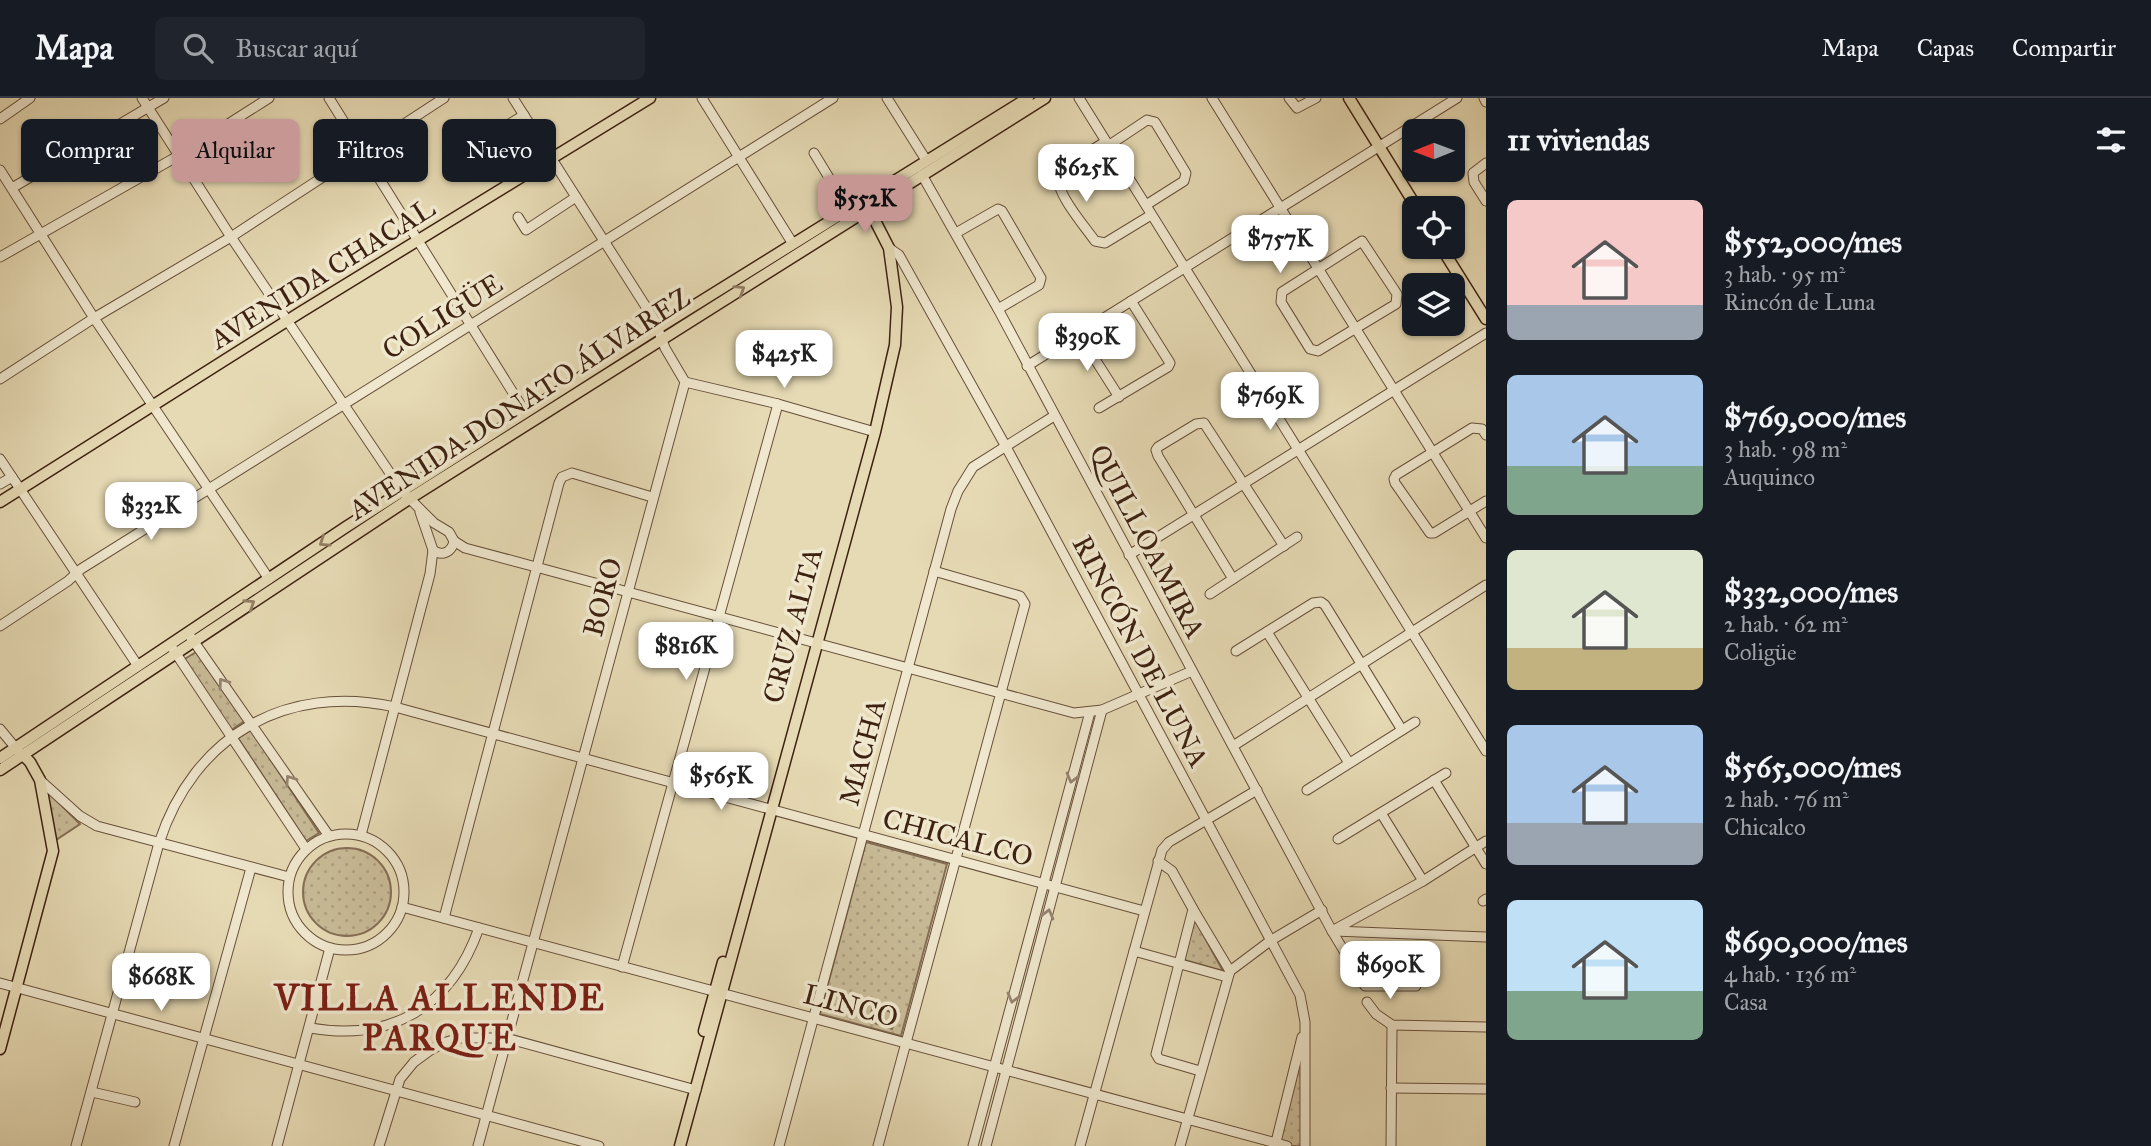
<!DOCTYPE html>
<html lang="es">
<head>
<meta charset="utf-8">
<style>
	body { margin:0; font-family:"IM FELL Great Primer",serif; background:#20242c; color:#f1f3f6; height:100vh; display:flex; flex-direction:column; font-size:26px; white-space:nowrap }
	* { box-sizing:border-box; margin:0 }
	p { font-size:23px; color:#9ea1a6 }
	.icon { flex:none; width:38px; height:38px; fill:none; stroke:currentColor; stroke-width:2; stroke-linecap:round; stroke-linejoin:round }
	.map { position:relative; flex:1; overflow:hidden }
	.sheet { display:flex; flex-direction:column; background:#171b24; width:665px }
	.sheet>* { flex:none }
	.banner { position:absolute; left:21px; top:21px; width:665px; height:63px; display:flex; gap:14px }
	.needle { width:46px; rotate:269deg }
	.controls { position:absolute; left:1402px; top:21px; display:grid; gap:14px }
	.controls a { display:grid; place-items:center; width:63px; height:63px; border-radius:10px; background:#171b24; box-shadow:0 2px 5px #0004; font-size:35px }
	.price { position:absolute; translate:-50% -60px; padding:0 16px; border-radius:14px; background:#fff; color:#222; font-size:23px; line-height:46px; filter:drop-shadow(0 2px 4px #0008) }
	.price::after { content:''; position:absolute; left:50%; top:42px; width:21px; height:16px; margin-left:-10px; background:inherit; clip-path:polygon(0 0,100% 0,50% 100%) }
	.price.active { background:#c59692; color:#111 }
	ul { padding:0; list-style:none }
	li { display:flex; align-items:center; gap:21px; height:175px; padding:0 21px }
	li span { display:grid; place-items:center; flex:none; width:196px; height:140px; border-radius:10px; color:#555 }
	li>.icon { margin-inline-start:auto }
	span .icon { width:84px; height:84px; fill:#fffc; stroke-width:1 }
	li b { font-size:30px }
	h2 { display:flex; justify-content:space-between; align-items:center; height:84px; padding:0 21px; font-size:30px }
	.pill { padding:0 24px; border-radius:10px; background:#171b24; box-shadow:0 2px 5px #0004; font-size:24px; line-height:63px }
	.pill.active { background:#c59692; color:#111 }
	header { display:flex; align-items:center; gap:42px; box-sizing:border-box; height:98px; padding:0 35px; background:#171b24; border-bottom:2px solid #363941 }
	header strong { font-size:33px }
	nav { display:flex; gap:38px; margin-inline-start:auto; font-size:24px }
	.search { width:490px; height:63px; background:#20242c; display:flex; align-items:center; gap:18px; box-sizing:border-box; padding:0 24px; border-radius:10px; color:#9ea1a6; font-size:26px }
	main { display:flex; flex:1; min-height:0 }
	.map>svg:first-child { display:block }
	.grass { fill:url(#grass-dots); stroke:#846e54; stroke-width:2 }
	.garden { fill:#c9bb98; stroke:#846e54; stroke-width:2 }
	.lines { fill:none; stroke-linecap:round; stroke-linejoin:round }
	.minor-casing { stroke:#68503a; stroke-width:11 }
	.major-casing { stroke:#3e2211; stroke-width:13 }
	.minor { stroke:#efe7ce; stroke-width:9 }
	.major { stroke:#e6dab4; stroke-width:10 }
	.oneway { stroke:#927e62 }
	.oneway2 { stroke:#968470 }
	.labels { text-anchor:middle; stroke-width:7; stroke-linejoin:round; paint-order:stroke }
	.street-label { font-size:28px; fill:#3e2211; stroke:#efe7ce }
	.district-label { font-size:35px; font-weight:bold; letter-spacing:2px; fill:#7a1f14; stroke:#efe7ce }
</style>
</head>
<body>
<header>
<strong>Mapa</strong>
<div class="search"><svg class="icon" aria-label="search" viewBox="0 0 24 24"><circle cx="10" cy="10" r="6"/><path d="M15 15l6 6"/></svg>Buscar aquí</div>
<nav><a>Mapa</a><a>Capas</a><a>Compartir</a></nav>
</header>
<main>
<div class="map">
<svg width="1486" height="1048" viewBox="0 0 1486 1048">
	<defs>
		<pattern id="grass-dots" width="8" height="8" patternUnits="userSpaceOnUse" patternTransform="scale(1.75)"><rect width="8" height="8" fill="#c9bb98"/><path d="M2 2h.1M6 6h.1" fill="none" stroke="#aea082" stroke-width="1.8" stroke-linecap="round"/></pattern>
	</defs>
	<rect width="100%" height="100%" fill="#e6dab4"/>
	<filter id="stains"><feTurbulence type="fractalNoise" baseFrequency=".00286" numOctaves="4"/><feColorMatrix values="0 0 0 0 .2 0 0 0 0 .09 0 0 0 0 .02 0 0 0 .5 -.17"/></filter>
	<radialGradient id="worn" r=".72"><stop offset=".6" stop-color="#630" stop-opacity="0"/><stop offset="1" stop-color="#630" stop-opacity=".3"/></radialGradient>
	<g class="grass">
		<polygon points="196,554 246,622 230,633 183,562"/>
		<polygon points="251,632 319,735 306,743 238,640"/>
		<polygon points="44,690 80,726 53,744"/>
		<polygon points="866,744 947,766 901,938 820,916"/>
		<circle cx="347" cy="794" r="44"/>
		<polygon points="1193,818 1223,873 1181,861"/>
		<polygon points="1306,933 1303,1048 1278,1048"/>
	</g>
	<polygon class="garden" points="873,908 897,916 892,931 869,923"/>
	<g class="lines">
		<defs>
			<g id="minor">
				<polyline points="142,0 231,139 402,393 434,425 449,434 454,443"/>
				<polyline points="329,0 525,314"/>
				<polyline points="702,0 793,146"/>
				<polyline points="887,0 926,62"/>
				<polyline points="1079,0 1486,653"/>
				<polyline points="1212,0 1486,440"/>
				<polyline points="1289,0 1297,10 1316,0"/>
				<polyline points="1484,0 1486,4"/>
				<polyline points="0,21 30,0"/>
				<path d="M1105,44L1059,72C1051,91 1084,127 1095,143L1105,145L1151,117"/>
				<polyline points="1108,48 1147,22 1155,24 1186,75 1184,83 1146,107"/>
				<polyline points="814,55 848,111"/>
				<polyline points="1486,65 1473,75 1474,84 1486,103"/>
				<polyline points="503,67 485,41 524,17"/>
				<polyline points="0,72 94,220 269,481"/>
				<polyline points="922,77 998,211 1332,833 1365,888 1416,888"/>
				<polyline points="12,90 164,0"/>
				<polyline points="518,119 526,132 576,99"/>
				<polyline points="956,135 998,111 1002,113 1041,180 1039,187 998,211"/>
				<polygon points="1362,143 1397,196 1396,206 1318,253 1310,251 1281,204 1282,194"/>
				<polyline points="889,150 899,157 1005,347 1300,897 1305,924 1305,1048"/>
				<polyline points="0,159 178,58 269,0"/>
				<polyline points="1079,236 1119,299"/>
				<polyline points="1027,268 1457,0"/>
				<polyline points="0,281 94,220 231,139 444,0"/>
				<polyline points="685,284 778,306 875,334"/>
				<polyline points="1099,310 1168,269 1170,265 1131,203"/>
				<polyline points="1486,337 1482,331 1472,330 1396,377 1394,381 1395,385 1430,435 1434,435 1486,403"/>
				<polyline points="0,361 138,568"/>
				<polyline points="0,386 12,379"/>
				<path d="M420,414L433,452C442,459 452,454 454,443"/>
				<polyline points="454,443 465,450 536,469 1074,615 1102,612 1192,573"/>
				<polyline points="1129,457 1486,235"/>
				<polyline points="1233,481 1158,358 1156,352 1158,349 1196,326 1204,325 1284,448"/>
				<polyline points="1210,496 1297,439"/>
				<polyline points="0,528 68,483 81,471 833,0"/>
				<polyline points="1267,534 1349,665"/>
				<polyline points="190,538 329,738"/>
				<polyline points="173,551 306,751"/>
				<polyline points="1236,553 1313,505 1321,504 1325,507 1402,632"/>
				<polyline points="0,631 19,654"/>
				<polyline points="1233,648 1486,487"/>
				<polyline points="40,682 80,718 97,728 289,779"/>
				<polyline points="1434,682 1486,766"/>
				<polyline points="1307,692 1415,624"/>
				<polyline points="1381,715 1423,783"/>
				<circle cx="346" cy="794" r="58"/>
				<polyline points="361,737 430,476 433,452"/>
				<polyline points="1338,741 1446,675"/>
				<polyline points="1158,763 1172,773 1193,811 1156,956 1159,961 1200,973"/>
				<polyline points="1483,803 1486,801"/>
				<polyline points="402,809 1287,1048"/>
				<polyline points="444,820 559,385 562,379 572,375 652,399"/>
				<polyline points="1332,833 1423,783 1486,743"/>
				<polyline points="1334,833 1486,839"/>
				<polyline points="1134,853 1227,879"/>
				<polyline points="622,869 778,306"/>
				<polyline points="1230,873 1270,843 1322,812"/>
				<polyline points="0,885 599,1048"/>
				<polyline points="1367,904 1376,916 1392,927 1486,929"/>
				<path d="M310,930C392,944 451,909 479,830"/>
				<polyline points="1391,990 1486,991"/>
				<polyline points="92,994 135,1004"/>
				<path d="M76,1048L159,745C194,638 285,585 395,609L1144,813"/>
				<polyline points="174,1048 251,770"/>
				<polyline points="277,1048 330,850"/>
				<polyline points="379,1048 400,981 414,964 429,953 443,945 460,940 506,940 696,992"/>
				<polyline points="478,1048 685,284 665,250 655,223 513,0"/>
				<polyline points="779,1048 951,411 958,393 973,369 1054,318"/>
				<polyline points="878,1048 1025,506 1020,498 934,473"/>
				<polyline points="973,1048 1090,614"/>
				<polyline points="986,1048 1102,612"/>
				<polyline points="1080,1048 1162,752 1169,744 1257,692"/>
				<polyline points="1180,1048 1230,873 1193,811"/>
				<polyline points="1275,1048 1302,939"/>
				<polyline points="1391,1048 1392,927"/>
			</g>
			<g id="major">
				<polyline points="1349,0 1417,110"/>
				<polyline points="1441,149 1486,221"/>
				<polyline points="0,404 301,214 650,0"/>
				<polyline points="0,660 346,429 658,230 1028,0"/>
				<polyline points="0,672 409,401 1045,0"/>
				<polyline points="704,933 723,864"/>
				<polyline points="0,951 53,753 40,682 30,664 23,657"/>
				<polyline points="680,1048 875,334 895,247 897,209 889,150 867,107"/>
			</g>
		</defs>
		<use href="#minor" class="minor-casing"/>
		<use href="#major" class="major-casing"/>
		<use href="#minor" class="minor"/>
		<use href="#major" class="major"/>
	</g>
	<defs><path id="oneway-chevron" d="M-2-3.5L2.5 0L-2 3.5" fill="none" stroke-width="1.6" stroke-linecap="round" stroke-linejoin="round" transform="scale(1.75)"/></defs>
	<g class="oneway">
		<use href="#oneway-chevron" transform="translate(740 192) rotate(-32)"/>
		<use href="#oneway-chevron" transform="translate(324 444) rotate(146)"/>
		<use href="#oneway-chevron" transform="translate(250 506) rotate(-33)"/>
	</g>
	<g class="oneway2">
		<use href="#oneway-chevron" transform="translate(223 585) rotate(-126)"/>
		<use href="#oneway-chevron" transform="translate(1072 680) rotate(105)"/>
		<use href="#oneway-chevron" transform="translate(290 682) rotate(-124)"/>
		<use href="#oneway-chevron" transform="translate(1048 816) rotate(-75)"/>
		<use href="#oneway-chevron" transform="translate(1013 900) rotate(105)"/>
	</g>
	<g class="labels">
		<g class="street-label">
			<text transform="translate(322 175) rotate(-32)" y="10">AVENIDA CHACAL</text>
			<text transform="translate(442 218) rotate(-32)" y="10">COLIGÜE</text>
			<text transform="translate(519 305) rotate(-33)" y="10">AVENIDA DONATO ÁLVAREZ</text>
			<text transform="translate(1148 443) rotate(62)" y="10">QUILLOAMIRA</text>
			<text transform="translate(602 499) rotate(-75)" y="10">BORO</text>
			<text transform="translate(792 527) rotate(-75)" y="10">CRUZ ALTA</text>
			<text transform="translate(1141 553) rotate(62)" y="10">RINCÓN DE LUNA</text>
			<text transform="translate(862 654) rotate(-75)" y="10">MACHA</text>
			<text transform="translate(958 739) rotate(15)" y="10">CHICALCO</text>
			<text transform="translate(851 907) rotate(15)" y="10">LINCO</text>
		</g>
		<g class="district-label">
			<text x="440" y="912">VILLA ALLENDE<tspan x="440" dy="40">PARQUE</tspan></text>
		</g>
	</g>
	<rect width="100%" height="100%" filter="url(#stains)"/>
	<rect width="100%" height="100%" fill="url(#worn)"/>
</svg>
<div class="controls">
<a><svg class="needle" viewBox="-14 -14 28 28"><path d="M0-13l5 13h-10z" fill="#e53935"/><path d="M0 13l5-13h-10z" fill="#9ea1a6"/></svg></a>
<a><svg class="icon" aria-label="locate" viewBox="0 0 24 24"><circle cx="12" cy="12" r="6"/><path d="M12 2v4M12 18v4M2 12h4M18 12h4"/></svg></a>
<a><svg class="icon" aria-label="layers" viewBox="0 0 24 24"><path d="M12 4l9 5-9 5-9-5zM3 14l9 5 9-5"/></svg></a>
</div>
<b class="price" style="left:1086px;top:106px">$625K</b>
<b class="price active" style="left:865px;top:137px">$552K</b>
<b class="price" style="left:1280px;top:177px">$757K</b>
<b class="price" style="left:1087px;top:275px">$390K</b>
<b class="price" style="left:784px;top:292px">$425K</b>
<b class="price" style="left:1270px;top:334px">$769K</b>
<b class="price" style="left:151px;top:444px">$332K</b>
<b class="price" style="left:686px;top:584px">$816K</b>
<b class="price" style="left:721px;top:714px">$565K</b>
<b class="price" style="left:1390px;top:903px">$690K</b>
<b class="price" style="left:161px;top:915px">$668K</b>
<div class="banner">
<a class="pill">Comprar</a>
<a class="pill active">Alquilar</a>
<a class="pill">Filtros</a>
<a class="pill">Nuevo</a>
</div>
</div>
<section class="sheet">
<h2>11 viviendas<svg class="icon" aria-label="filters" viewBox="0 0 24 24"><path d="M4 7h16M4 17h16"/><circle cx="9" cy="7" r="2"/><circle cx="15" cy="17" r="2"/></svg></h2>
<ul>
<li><span style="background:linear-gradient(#f6c9c9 75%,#9aa5b1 0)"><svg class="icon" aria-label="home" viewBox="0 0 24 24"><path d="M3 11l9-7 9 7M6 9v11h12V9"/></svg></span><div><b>$552,000/mes</b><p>3 hab. · 95 m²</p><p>Rincón de Luna</p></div></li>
<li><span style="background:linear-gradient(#a9c7e8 65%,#7fa58c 0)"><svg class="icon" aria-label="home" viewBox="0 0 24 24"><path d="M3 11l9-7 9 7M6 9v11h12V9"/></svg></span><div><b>$769,000/mes</b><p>3 hab. · 98 m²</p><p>Auquinco</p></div></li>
<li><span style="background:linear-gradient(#dfe7d0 70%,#c2b280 0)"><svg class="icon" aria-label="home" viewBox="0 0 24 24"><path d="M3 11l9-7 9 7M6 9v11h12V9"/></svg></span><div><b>$332,000/mes</b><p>2 hab. · 62 m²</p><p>Coligüe</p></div></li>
<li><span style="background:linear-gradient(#a9c7e8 70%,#9aa5b1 0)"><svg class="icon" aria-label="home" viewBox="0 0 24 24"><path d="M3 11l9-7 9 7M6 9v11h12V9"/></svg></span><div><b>$565,000/mes</b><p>2 hab. · 76 m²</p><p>Chicalco</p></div></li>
<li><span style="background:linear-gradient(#bfe0f5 65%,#7fa58c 0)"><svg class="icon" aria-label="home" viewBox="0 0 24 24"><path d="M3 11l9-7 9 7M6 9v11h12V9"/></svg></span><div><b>$690,000/mes</b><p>4 hab. · 136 m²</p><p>Casa</p></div></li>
</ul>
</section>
</main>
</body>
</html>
